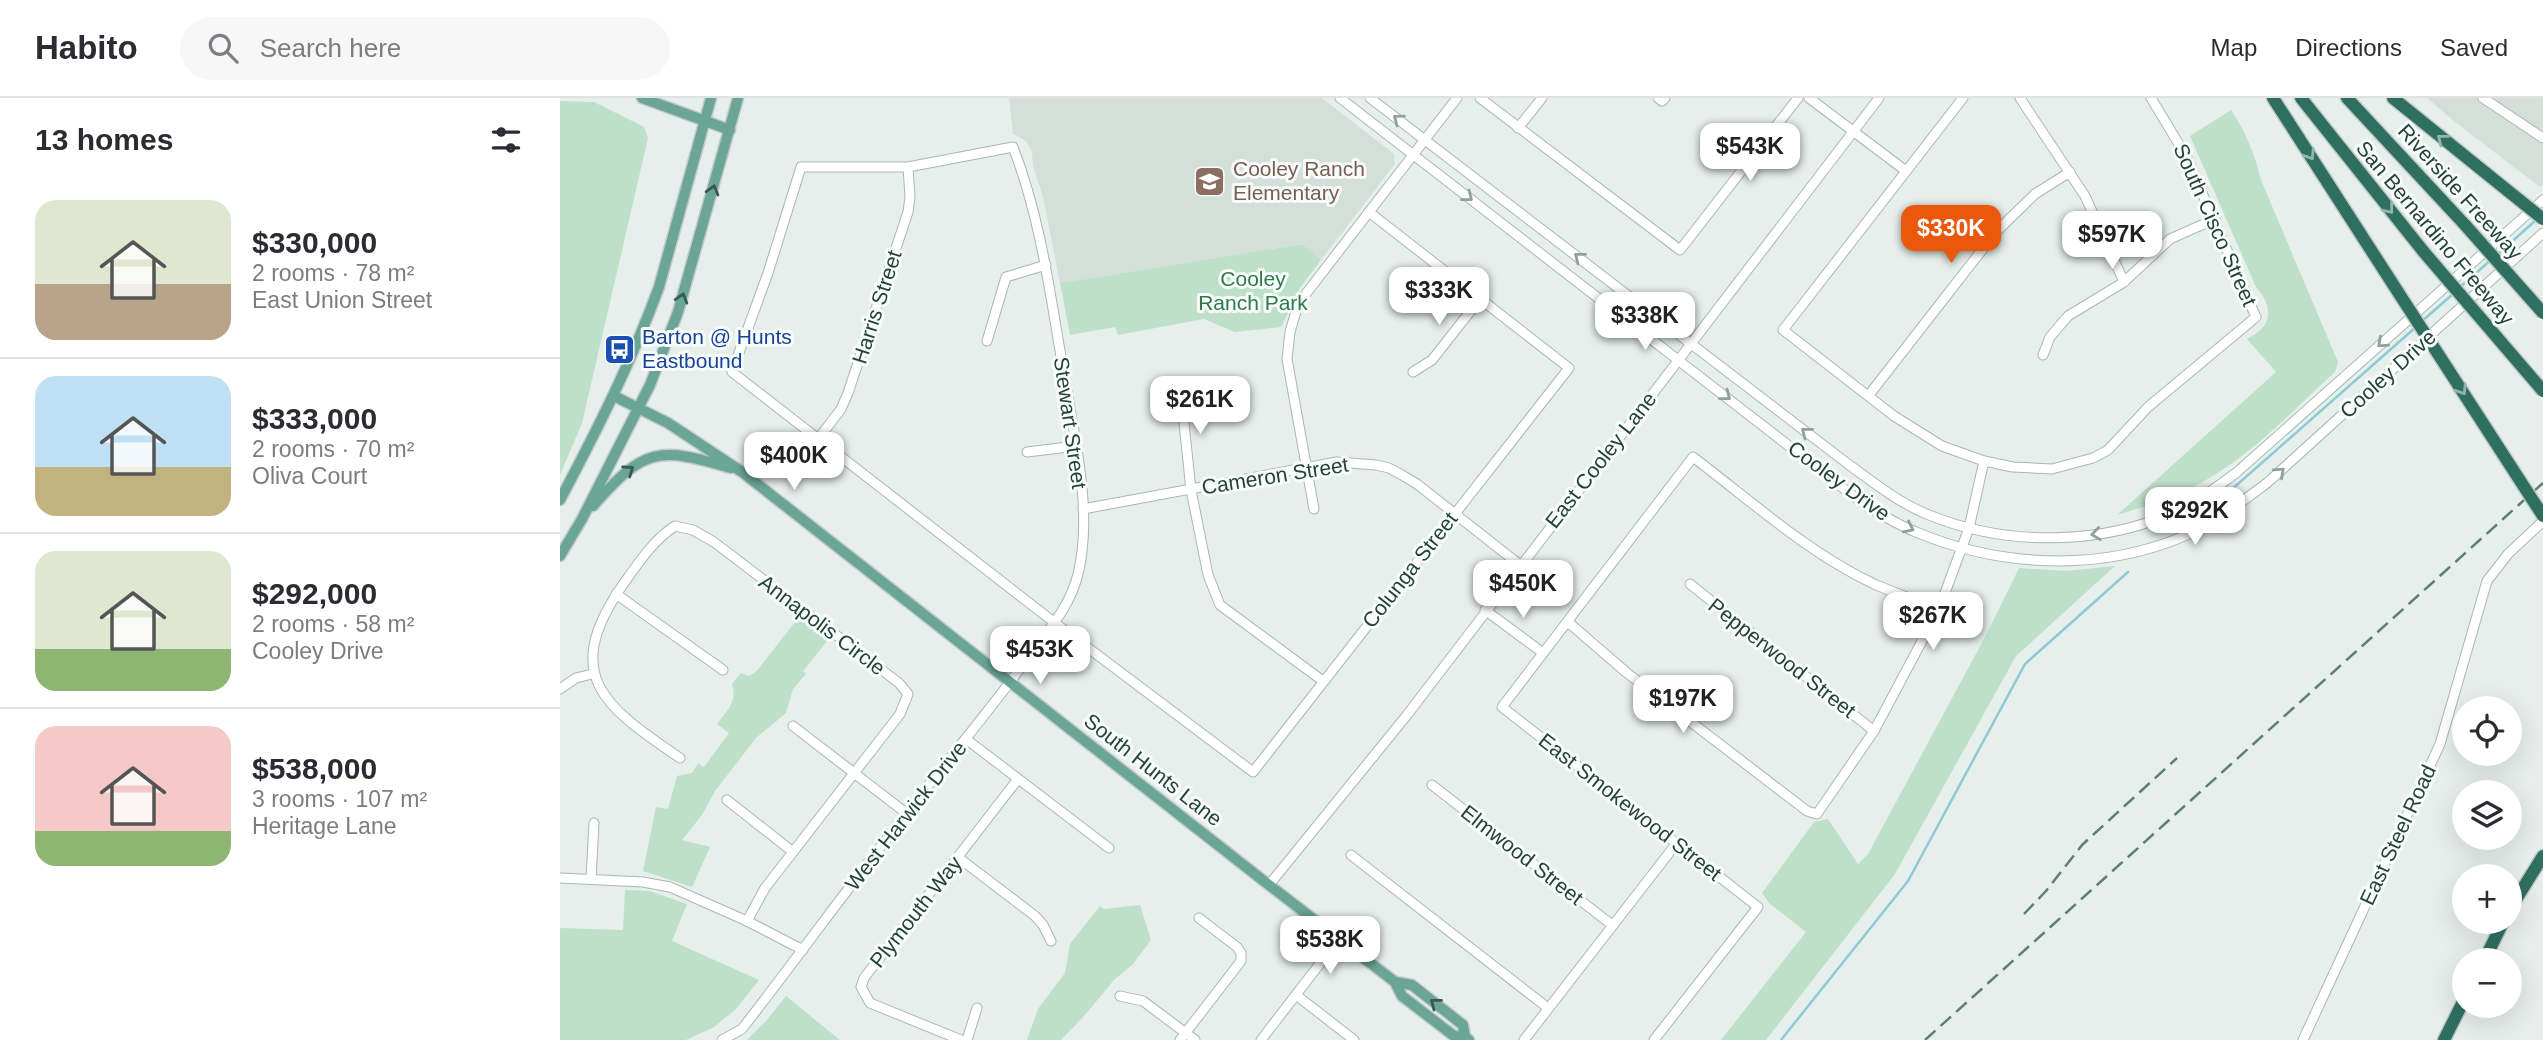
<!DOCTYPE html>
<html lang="en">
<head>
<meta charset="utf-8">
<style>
	body { margin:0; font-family:Arial,sans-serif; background:#f7f7f7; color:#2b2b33; height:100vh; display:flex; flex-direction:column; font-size:26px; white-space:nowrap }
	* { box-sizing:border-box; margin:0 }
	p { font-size:23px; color:#7c7c81 }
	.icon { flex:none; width:38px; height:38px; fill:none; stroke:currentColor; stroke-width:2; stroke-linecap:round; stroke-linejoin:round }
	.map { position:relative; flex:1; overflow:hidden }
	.sheet { display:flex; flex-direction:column; background:#fff; width:560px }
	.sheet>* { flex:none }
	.controls { position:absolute; left:1892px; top:598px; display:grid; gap:14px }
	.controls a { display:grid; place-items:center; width:70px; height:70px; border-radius:50%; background:#fff; box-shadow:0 7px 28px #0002; font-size:35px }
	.price { position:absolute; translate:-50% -60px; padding:0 16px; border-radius:14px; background:#fff; color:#222; font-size:23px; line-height:46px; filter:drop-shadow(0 2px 4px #0008) }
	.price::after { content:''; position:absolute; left:50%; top:42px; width:21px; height:16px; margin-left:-10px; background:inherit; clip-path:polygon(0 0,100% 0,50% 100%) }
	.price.current { background:#ea580c; color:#fff }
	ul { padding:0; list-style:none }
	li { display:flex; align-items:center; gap:21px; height:175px; padding:0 35px }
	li+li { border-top:2px solid #e1e1e2 }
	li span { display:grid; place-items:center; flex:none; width:196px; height:140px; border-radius:21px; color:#555 }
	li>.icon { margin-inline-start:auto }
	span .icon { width:84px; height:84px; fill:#fffc; stroke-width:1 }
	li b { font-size:30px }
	h2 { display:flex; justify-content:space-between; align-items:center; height:84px; padding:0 35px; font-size:30px }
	header { display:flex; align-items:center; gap:42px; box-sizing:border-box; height:98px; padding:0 35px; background:#fff; border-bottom:2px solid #e1e1e2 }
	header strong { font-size:33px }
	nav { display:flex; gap:38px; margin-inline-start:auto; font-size:24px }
	.search { width:490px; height:63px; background:#f7f7f7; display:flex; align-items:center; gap:18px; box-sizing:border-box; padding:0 24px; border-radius:38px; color:#7c7c81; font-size:26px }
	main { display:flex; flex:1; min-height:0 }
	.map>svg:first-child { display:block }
	.built { fill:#d4dfda }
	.green { fill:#bfe0c8 }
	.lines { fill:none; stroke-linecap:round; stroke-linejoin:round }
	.stream { stroke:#8ec9d4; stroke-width:2.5 }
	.minor-casing { stroke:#a8b8b2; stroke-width:11 }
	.major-casing { stroke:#c2cac8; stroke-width:13 }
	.highway-casing { stroke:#c2cac8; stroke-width:15 }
	.minor { stroke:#fff; stroke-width:9 }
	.major { stroke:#6aa596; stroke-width:10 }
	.highway { stroke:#2f6f62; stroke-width:12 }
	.rail { stroke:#5f7d75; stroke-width:2.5; stroke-dasharray:14 7; stroke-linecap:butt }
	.highway-bridge-casing { stroke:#c2cac8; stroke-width:15; stroke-linecap:butt }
	.highway-bridge { stroke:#2f6f62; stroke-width:12 }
	.oneway { stroke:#92a09c }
	.oneway2 { stroke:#93b5ae }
	.oneway3 { stroke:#365b51 }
	.labels { text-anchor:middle; stroke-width:6; stroke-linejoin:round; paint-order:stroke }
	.education-label { font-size:21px; fill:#785e54; stroke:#f7fbf9; text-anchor:start }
	.street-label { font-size:21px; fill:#24423a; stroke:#f7fbf9 }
	.park-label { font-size:21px; fill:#2d7a4b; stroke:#f7fbf9 }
	.transit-label { font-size:21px; fill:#164399; stroke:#f7fbf9; text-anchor:start }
</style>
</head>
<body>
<header>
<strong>Habito</strong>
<div class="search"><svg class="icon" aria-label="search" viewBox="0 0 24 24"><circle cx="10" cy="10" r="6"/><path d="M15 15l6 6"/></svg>Search here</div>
<nav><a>Map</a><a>Directions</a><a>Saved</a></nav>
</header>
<main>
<section class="sheet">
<h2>13 homes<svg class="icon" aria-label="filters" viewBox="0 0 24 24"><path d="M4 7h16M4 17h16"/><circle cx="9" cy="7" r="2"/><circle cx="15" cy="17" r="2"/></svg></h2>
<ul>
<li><span style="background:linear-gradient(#dfe7d0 60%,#b9a48a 0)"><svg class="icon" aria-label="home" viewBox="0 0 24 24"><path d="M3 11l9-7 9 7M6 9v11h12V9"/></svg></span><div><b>$330,000</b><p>2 rooms · 78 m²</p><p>East Union Street</p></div></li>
<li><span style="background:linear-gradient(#bfe0f5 65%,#c2b280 0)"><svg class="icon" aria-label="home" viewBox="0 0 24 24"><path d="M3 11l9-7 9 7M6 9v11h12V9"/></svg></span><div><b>$333,000</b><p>2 rooms · 70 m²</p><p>Oliva Court</p></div></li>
<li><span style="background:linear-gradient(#dfe7d0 70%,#8fb573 0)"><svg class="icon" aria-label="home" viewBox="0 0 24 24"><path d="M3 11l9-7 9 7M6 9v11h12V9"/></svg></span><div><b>$292,000</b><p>2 rooms · 58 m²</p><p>Cooley Drive</p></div></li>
<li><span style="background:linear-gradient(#f6c9c9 75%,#8fb573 0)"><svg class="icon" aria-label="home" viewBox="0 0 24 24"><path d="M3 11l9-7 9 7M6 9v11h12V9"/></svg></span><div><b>$538,000</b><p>3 rooms · 107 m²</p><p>Heritage Lane</p></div></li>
</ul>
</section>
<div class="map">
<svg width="1983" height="942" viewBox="0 0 1983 942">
	<rect width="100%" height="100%" fill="#e6efeb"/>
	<g class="built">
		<polygon points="449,0 762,0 834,56 835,66 761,162 741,146 500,185 483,99 473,68 472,54 466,43 453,36"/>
		<polygon points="1867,0 1983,0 1983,86 1980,89 1895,24"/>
	</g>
	<g class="green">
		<polygon points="0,3 34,4 84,29 88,40 22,325 0,377"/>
		<path d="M1671,12C1686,34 1695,57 1701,82L1778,264L1775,274C1735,310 1697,352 1651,379C1622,397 1590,407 1557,417L1716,274L1687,241C1713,228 1714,210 1696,189L1630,38Z"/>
		<polygon points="742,146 761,162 740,190 721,229 675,234 644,221 558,237 555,229 510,237 500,185"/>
		<polygon points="1555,468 1456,558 1335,776 1206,942 1161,942 1246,834 1209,805 1202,795 1254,724 1268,721 1298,766 1308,756 1425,539 1459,470 1507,473"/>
		<path d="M239,519L268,542L243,573L246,576L233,591L226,615L196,640L155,693L142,717L122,742L150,749L132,789L83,773L96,709L108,711L117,678L132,675L138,665L144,669L169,635L157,626C167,613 178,603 172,586L181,575L189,578L196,574Z"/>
		<polygon points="65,792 90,793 127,806 112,843 199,882 175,912 154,929 126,942 0,942 0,830 63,832"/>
		<polygon points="580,807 591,842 573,866 554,882 524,918 501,942 467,942 478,911 505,875 510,846 540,808 544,811"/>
		<polygon points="226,898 280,942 187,942 206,923"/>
	</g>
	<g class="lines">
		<g class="stream">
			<polyline points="1937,157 1976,122"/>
			<polyline points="1900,189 1932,161"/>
			<polyline points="1861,224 1893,196"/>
			<polyline points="1654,407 1856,229"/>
			<polyline points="1221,942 1348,783 1465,566 1568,474"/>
		</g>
		<defs>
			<g id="minor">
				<path d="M780,0L1309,410C1325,418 1340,428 1356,434C1439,469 1538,474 1622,439C1653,426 1680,405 1707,385L1983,135"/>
				<path d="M810,0L1288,366C1314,385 1339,405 1369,417C1448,449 1546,448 1623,410C1642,401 1659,387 1676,375L1983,102"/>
				<polyline points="920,0 1120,152 1238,0"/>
				<polyline points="1098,0 1102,3 1105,0"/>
				<polyline points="1249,0 1346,73"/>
				<polyline points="1403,0 1223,232 1334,318 1382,348 1424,363 1453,369 1492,371 1533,360 1548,352 1588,309 1696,219 1626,58 1591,0"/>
				<polyline points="1460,0 1525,98 1564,184"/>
				<polyline points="1923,0 1983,40"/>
				<polyline points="958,30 982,0"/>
				<polyline points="427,243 446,179 486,167"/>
				<polyline points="1483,257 1490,239 1508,218 1564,184 1610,141 1655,121"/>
				<polyline points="853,274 872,262 920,201"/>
				<polyline points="620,287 631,392 648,477 660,507 763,583"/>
				<polyline points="1309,297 1436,134 1475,96 1510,74"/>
				<polyline points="259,340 281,311 288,295 348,114 350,99 348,69"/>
				<polyline points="467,354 516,348"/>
				<polyline points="523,411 777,364 816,367 829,370 842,377 857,386 960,467"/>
				<polyline points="754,411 727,261 730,234 738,206 897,0"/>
				<polyline points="1130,486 1314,633"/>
				<polyline points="56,496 163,572"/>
				<polyline points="925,512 983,555"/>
				<polyline points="1008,524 1067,575 1247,713 1257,716 1314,633 1379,511 1409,430 1424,363"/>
				<polyline points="0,591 16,580 32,576"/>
				<polyline points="233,628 346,715"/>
				<polyline points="406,641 549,750"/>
				<path d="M120,660C45,609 0,578 62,488C77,467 93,442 115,428L133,432L154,444L339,585L348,596L340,616L205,790L187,823"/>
				<polyline points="872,687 1052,827"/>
				<polyline points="167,702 233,754"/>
				<polyline points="791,757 988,910"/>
				<polyline points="399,760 475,818 483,827 491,843"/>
				<polyline points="0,780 83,784 110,789 187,823 243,852"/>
				<polyline points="31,781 34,725"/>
				<polyline points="709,787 847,617 1319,0"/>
				<polyline points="736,897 794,942"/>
				<polyline points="560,898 583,903 635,942"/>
				<path d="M162,942L182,931C237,860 290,787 346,716C388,661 433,609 473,553C491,529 511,506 518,476C533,415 515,342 505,282C491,203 482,124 453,49L348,69H241L208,175L172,274L495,525L693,674L1009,270L809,114"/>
				<polyline points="401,942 310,905 301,889 304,880 458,681"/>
				<polyline points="407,942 417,910"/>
				<polyline points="620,942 681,863 681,855 677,849 639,820"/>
				<polyline points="701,942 779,841"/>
				<polyline points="964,942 1116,746"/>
				<path d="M1094,942L1198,809L942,609L1133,359C1191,403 1248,455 1314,486C1335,495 1357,503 1379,511"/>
				<polyline points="1743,942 1880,646 1927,483 1948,456 1983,423"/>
			</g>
			<g id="major">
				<polyline points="82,0 170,32"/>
				<polyline points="54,298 108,325 182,374 709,787 835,884 842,898 894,938 905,939 909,942"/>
				<path d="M0,402C37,332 72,263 99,189L151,0"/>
				<path d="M33,408C84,350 97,348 171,370"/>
				<polyline points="0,458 22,421 90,287 118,214 178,0"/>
				<polyline points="835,884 852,887 903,927 905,939"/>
			</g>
			<g id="highway">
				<polyline points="1713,0 1838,194"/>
				<polyline points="1741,0 1863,153"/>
				<polyline points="1787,0 1906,128"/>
				<polyline points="1833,0 1932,80"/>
				<polyline points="1950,811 1983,758"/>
				<polyline points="1924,863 1943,824"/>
				<polyline points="1884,942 1904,902"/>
			</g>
		</defs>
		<use href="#minor" class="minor-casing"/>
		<use href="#major" class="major-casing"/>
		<use href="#highway" class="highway-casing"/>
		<use href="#minor" class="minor"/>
		<use href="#major" class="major"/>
		<use href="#highway" class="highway"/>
		<g class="rail">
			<polyline points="1464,816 1486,793 1522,747 1617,660"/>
			<polyline points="1365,942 1983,385"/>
		</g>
		<defs>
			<g id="highway-bridge">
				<polyline points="1932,80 1983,121"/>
				<polyline points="1906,128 1983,215"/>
				<polyline points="1863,153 1983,293"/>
				<polyline points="1838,194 1983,418"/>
			</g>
		</defs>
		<use href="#highway-bridge" class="highway-bridge-casing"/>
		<use href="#highway-bridge" class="highway-bridge"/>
	</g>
	<defs><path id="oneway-chevron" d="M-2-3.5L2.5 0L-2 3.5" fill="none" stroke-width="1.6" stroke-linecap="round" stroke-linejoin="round" transform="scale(1.75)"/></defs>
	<g class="oneway">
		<use href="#oneway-chevron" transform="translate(838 21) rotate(-143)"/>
		<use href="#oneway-chevron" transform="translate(908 99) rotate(38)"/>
		<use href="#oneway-chevron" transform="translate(1019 159) rotate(-142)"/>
		<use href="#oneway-chevron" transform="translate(1822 245) rotate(138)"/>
		<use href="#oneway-chevron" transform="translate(1166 298) rotate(38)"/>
		<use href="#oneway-chevron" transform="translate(1246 334) rotate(-142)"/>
		<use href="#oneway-chevron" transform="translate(1720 374) rotate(-42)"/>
		<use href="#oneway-chevron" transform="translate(1349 430) rotate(26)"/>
		<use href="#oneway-chevron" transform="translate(1536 436) rotate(173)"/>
	</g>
	<g class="oneway2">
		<use href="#oneway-chevron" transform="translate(1882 41) rotate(-142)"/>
		<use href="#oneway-chevron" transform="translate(1750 57) rotate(57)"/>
		<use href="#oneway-chevron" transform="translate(1829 111) rotate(51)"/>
		<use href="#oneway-chevron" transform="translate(1902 292) rotate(57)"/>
	</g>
	<g class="oneway3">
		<use href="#oneway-chevron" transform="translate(153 92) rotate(-74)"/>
		<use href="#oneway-chevron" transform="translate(122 200) rotate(-73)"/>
		<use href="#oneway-chevron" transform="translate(69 372) rotate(-35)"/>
		<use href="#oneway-chevron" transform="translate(875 905) rotate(-142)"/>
	</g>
	<defs>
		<symbol id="school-square" viewBox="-11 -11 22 22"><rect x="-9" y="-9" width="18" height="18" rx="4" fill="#8d6e63" stroke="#f7fbf9"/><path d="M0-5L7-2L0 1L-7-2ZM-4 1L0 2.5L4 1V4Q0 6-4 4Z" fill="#fff"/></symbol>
		<symbol id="bus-square" viewBox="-11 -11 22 22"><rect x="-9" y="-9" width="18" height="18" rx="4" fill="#1a4fb4" stroke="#f7fbf9"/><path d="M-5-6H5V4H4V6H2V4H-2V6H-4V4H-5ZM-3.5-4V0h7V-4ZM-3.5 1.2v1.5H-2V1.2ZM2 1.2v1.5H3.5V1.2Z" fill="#fff"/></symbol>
	</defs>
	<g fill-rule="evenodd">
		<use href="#school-square" x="632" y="66" width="35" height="35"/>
		<use href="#bus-square" x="42" y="234" width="35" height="35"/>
	</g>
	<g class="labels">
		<g class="education-label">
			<text x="673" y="78">Cooley Ranch<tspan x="673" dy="24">Elementary</tspan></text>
		</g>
		<g class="street-label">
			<text transform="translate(1900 94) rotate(48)" y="7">Riverside Freeway</text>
			<text transform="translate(1655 127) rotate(66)" y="7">South Cisco Street</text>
			<text transform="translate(1875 135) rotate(50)" y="7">San Bernardino Freeway</text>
			<text transform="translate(317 209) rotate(-72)" y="7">Harris Street</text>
			<text transform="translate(1828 276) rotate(-42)" y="7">Cooley Drive</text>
			<text transform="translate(510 325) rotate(82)" y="7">Stewart Street</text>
			<text transform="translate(1041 362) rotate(-52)" y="7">East Cooley Lane</text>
			<text transform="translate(715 378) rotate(-9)" y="7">Cameron Street</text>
			<text transform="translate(1279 383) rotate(36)" y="7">Cooley Drive</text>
			<text transform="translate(850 472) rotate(-52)" y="7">Colunga Street</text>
			<text transform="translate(262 527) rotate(37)" y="7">Annapolis Circle</text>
			<text transform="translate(1222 560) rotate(38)" y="7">Pepperwood Street</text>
			<text transform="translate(593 672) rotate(38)" y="7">South Hunts Lane</text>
			<text transform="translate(1070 709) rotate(38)" y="7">East Smokewood Street</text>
			<text transform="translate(346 718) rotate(-52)" y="7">West Harwick Drive</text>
			<text transform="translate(1838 737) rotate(-65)" y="7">East Steel Road</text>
			<text transform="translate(962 757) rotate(38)" y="7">Elmwood Street</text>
			<text transform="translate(356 814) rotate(-52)" y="7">Plymouth Way</text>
		</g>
		<g class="park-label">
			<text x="693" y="188">Cooley<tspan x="693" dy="24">Ranch Park</tspan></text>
		</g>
		<g class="transit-label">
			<text x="82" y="246">Barton @ Hunts<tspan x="82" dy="24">Eastbound</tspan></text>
		</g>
	</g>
</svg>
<div class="controls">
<a><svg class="icon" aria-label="locate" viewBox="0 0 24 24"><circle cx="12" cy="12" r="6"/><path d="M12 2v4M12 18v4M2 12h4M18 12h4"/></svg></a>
<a><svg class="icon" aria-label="layers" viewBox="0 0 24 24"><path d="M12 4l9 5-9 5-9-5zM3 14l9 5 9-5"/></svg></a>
<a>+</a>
<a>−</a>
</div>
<b class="price" style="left:1190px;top:85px">$543K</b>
<b class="price current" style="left:1391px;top:167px">$330K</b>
<b class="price" style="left:1552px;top:173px">$597K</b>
<b class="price" style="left:879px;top:229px">$333K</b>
<b class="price" style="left:1085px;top:254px">$338K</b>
<b class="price" style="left:640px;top:338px">$261K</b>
<b class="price" style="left:234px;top:394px">$400K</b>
<b class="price" style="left:1635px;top:449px">$292K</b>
<b class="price" style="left:963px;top:522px">$450K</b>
<b class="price" style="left:1373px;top:554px">$267K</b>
<b class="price" style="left:480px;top:588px">$453K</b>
<b class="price" style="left:1123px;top:637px">$197K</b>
<b class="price" style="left:770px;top:878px">$538K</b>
</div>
</main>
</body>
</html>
